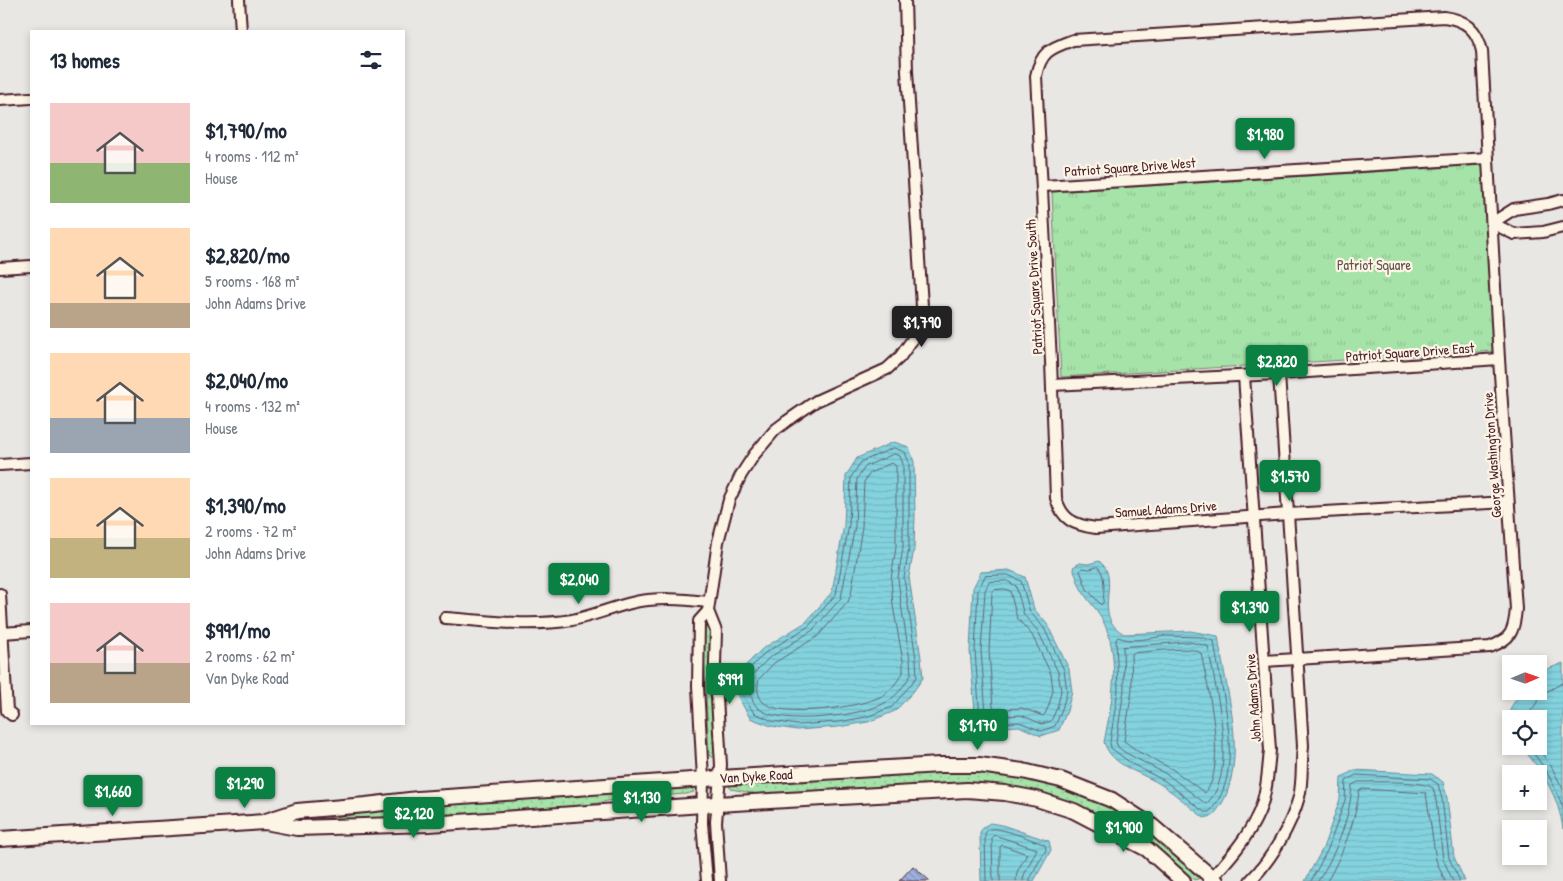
<!DOCTYPE html>
<html lang="en">
<head>
<meta charset="utf-8">
<style>
	body { margin:0; font-family:"Patrick Hand",sans-serif; background:#f6f6f7; color:#1f2937; height:100vh; display:flex; flex-direction:column; font-size:19px; white-space:nowrap }
	* { box-sizing:border-box; margin:0 }
	p { font-size:16px; color:#747a83 }
	.icon { flex:none; width:28px; height:28px; fill:none; stroke:currentColor; stroke-width:2; stroke-linecap:round; stroke-linejoin:round }
	.map { position:relative; flex:1; overflow:hidden }
	.sheet { position:absolute; left:30px; top:30px; width:375px; height:695px; display:flex; flex-direction:column; background:#fff; border-radius:0px; box-shadow:0 2px 8px #0003 }
	.sheet>* { flex:none }
	.needle { width:32px; rotate:88deg }
	.tools { position:absolute; left:1502px; top:655px; display:grid; gap:10px }
	.tools a { display:grid; place-items:center; width:45px; height:45px; border-radius:0px; background:#fff; box-shadow:0 2px 8px #0003; font-size:25px }
	.price { position:absolute; translate:-50% -42px; padding:0 11px; border-radius:5px; background:#0b8043; color:#fff; font-size:16px; line-height:32px; filter:drop-shadow(0 1px 2px #0008) }
	.price::after { content:''; position:absolute; left:50%; top:30px; width:15px; height:11px; margin-left:-8px; background:inherit; clip-path:polygon(0 0,100% 0,50% 100%) }
	.price.active { background:#222; color:#fff }
	ul { padding:0; list-style:none }
	li { display:flex; align-items:center; gap:15px; height:125px; padding:0 20px }
	li span { display:grid; place-items:center; flex:none; width:140px; height:100px; border-radius:0px; color:#555 }
	li>.icon { margin-inline-start:auto }
	span .icon { width:60px; height:60px; fill:#fffc; stroke-width:1 }
	li b { font-size:21px }
	h2 { display:flex; justify-content:space-between; align-items:center; height:60px; padding:0 20px; font-size:21px }
	.map>svg:first-child { display:block }
	.grass { fill:url(#grass-dots); stroke:#78816a }
	.park { fill:url(#park-tufts); stroke:#78816a }
	.water { fill:url(#water-rules); stroke:#6c8b97 }
	.lines { fill:none; stroke-linecap:round; stroke-linejoin:round }
	.shore { stroke:#616773; stroke-width:1 }
	.building { fill:url(#building-back-hatch); stroke:#4a1f2b }
	.street-casing { stroke:#4a1f2b; stroke-width:14 }
	.secondary-casing { stroke:#4a1f2b; stroke-width:18 }
	.street { stroke:#fcf5e5; stroke-width:10 }
	.secondary { stroke:#fcf5e5; stroke-width:14 }
	.labels { text-anchor:middle; stroke-width:4.5; stroke-linejoin:round; paint-order:stroke }
	.street-label { font-size:14px; fill:#4a1f2b; stroke:#fcf5e5 }
	.park-label { font-size:14px; fill:#61504a; stroke:#fcf5e5 }
</style>
</head>
<body>
<div class="map">
<svg width="1563" height="881" viewBox="0 0 1563 881">
	<defs>
		<pattern id="grass-dots" width="8" height="8" patternUnits="userSpaceOnUse" patternTransform="scale(1.25)"><rect width="8" height="8" fill="#a6e3a9"/><path d="M2 2h.1M6 6h.1" fill="none" stroke="#90c292" stroke-width="1.8" stroke-linecap="round"/></pattern>
		<pattern id="park-tufts" width="24" height="20" patternUnits="userSpaceOnUse" patternTransform="scale(1.25)"><rect width="24" height="20" fill="#a6e3a9"/><path d="M3 7l-1-3M5 7V3M7 7l1-3M15 17l-1-3M17 17v-4M19 17l1-3" fill="none" stroke="#90c292"/></pattern>
		<pattern id="water-rules" width="6" height="5" patternUnits="userSpaceOnUse" patternTransform="scale(1.25)"><rect width="6" height="5" fill="#83d3df"/><path d="M0 2.5h6" fill="none" stroke="#73b5c0"/></pattern>
		<pattern id="building-back-hatch" width="6" height="6" patternUnits="userSpaceOnUse" patternTransform="scale(1.25)"><rect width="6" height="6" fill="#9db1df"/><path d="M-1 5l2 2M0 0l6 6M5-1l2 2" fill="none" stroke="#828fb5"/></pattern>
	</defs>
	<rect width="100%" height="100%" fill="#e9e7e4"/>
	<filter id="ink" filterUnits="userSpaceOnUse"><feTurbulence type="fractalNoise" baseFrequency=".02" numOctaves="2"/><feDisplacementMap in="SourceGraphic" scale="10" xChannelSelector="R" yChannelSelector="G"/><feConvolveMatrix kernelMatrix="1 2 1 2 8 2 1 2 1" color-interpolation-filters="sRGB"/></filter>
	<g filter="url(#ink)">
		<g class="grass">
			<polygon points="707,619 710,628 715,756 713,757 711,757 709,755 703,635 705,621"/>
			<path d="M953,769L1017,774L1079,792L1119,811L1137,822L1200,875V878L1195,880C1180,867 1164,852 1148,840C1115,817 1074,806 1036,794L767,796L731,789L728,784Z"/>
			<polygon points="677,786 691,787 694,792 686,794 617,799 568,809 424,818 290,822 352,815 418,803"/>
			<polygon points="710,822 712,823 715,878 713,880 708,823"/>
		</g>
		<polygon class="park" points="1484,165 1495,351 1061,377 1052,192"/>
		<g class="water">
			<polygon points="894,442 909,447 914,462 915,515 914,549 909,577 921,658 923,678 913,692 895,711 868,722 838,727 797,730 771,726 750,718 738,697 740,671 762,649 806,622 832,592 844,525 846,476 857,458"/>
			<path d="M1099,561C1123,579 1090,615 1124,634L1190,631L1218,636C1225,687 1245,743 1227,793C1224,802 1218,809 1213,816L1204,818C1190,807 1177,795 1163,786C1144,773 1111,767 1104,742C1112,702 1122,655 1101,617C1096,608 1088,601 1083,592C1078,585 1076,575 1073,567L1080,563L1088,564Z"/>
			<polygon points="1009,570 1025,577 1034,609 1047,624 1069,669 1072,691 1067,711 1059,730 1041,736 1019,726 990,728 976,725 970,651 973,588 981,572"/>
			<path d="M1563,663V829C1559,798 1542,769 1520,746H1539V719H1511V730C1506,710 1511,705 1524,691H1539V677L1545,670Z"/>
			<polygon points="1354,770 1432,774 1443,782 1447,798 1454,857 1465,881 1305,881 1323,848 1340,799 1341,778"/>
			<polygon points="990,823 1002,825 1049,841 1051,850 1034,881 981,881 980,833 983,827"/>
		</g>
		<g class="lines">
			<g class="shore">
				<polygon points="894,448 905,452 909,463 909,548 904,578 916,659 917,677 892,707 866,717 838,722 797,725 773,721 754,713 743,696 745,673 765,653 809,626 836,594 849,525 851,477 861,462"/>
				<path d="M894,454L900,456L903,464V548L898,578L901,604L910,660L911,675C905,684 897,696 888,701C867,716 779,727 758,708C749,700 750,687 751,676L769,658L813,630L841,598L855,526L857,479L865,467Z"/>
				<path d="M892,463L896,466V547L891,579L893,606L903,661V673C898,680 890,692 882,696C862,707 779,720 762,701C757,694 757,687 759,679L774,663L818,636L848,602L851,594L862,527L864,482L870,473Z"/>
				<path d="M1098,567C1106,574 1104,592 1103,603L1101,605L1087,589L1080,571L1082,568L1089,569Z"/>
				<polygon points="1008,575 1021,581 1030,612 1044,628 1064,670 1067,691 1062,709 1055,726 1042,731 1019,722 990,723 980,719 975,651 978,590 985,576"/>
				<polygon points="1007,581 1016,586 1024,615 1038,631 1058,672 1061,691 1057,708 1051,721 1042,724 1021,715 991,717 986,714 981,651 985,591 989,582"/>
				<polygon points="1005,589 1010,591 1017,618 1032,635 1051,674 1053,690 1049,705 1045,714 1043,716 1022,708 995,709 993,707 989,651 992,593 994,590"/>
				<path d="M1164,636L1200,637L1214,641C1220,689 1248,773 1209,812H1204L1165,781L1132,764L1111,748L1110,742L1118,690L1116,639L1118,637C1131,643 1151,638 1164,636Z"/>
				<path d="M1189,642L1208,646C1214,684 1240,775 1206,804L1168,775L1126,753L1118,747L1116,742L1124,690L1123,647Z"/>
				<path d="M1165,650C1176,650 1193,647 1201,653C1207,684 1228,768 1205,793L1172,769L1139,752L1124,741L1132,690L1131,654L1133,653Z"/>
				<path d="M1528,719C1529,709 1539,703 1542,694L1563,683"/>
				<path d="M1527,746C1544,764 1555,785 1563,808"/>
				<polyline points="1536,746 1551,766 1563,789"/>
				<path d="M986,881L985,834C987,831 987,830 991,829C1000,827 1036,841 1045,845L1046,850L1030,877V881"/>
				<polyline points="993,881 992,838 994,835 1037,849 1024,875 1023,881"/>
				<polyline points="1000,881 1000,847 1002,845 1027,854 1017,872 1016,881"/>
				<polyline points="1311,881 1328,849 1345,800 1346,781 1356,775 1430,779 1438,784 1442,799 1449,858 1460,881"/>
				<path d="M1318,881C1336,854 1350,818 1352,785L1358,782C1373,782 1422,780 1433,788L1436,800L1443,859L1453,881"/>
				<path d="M1327,881C1341,859 1357,817 1359,791L1362,789L1426,793L1436,860L1445,881"/>
			</g>
		</g>
		<polygon class="building" points="913,866 930,881 899,881"/>
		<g class="lines">
			<defs>
				<g id="street">
					<polyline points="239,0 241,31"/>
					<polyline points="0,100 31,98"/>
					<polyline points="1043,186 1488,158"/>
					<polyline points="1492,223 1514,209 1548,204 1563,200"/>
					<polyline points="1492,223 1514,234 1543,232 1563,227"/>
					<polyline points="0,268 31,266"/>
					<polyline points="1052,385 1279,374 1499,359"/>
					<polyline points="0,465 31,463"/>
					<polyline points="0,594 7,711 12,715"/>
					<path d="M445,618C488,621 529,627 572,620C592,616 611,608 631,603C656,597 682,599 708,602"/>
					<polyline points="2,633 31,631"/>
					<path d="M1264,661L1490,647C1511,639 1514,632 1516,609L1499,359L1482,51C1477,29 1466,20 1444,17L1073,40C1051,48 1041,51 1036,76L1051,361L1056,498C1062,520 1074,525 1096,528L1288,514L1508,502"/>
					<polyline points="707,881 702,823 703,779 698,686 699,621 708,611"/>
					<polyline points="720,881 716,822 721,765 715,664 716,631 708,611 718,542 729,500 741,475 754,455 775,430 787,421 816,401 887,369 900,357 912,340 918,325 922,306 907,71 905,0"/>
					<path d="M1209,881C1228,860 1248,838 1259,812C1267,793 1268,770 1270,750L1244,376"/>
					<path d="M1250,881C1271,860 1291,826 1299,797C1303,781 1301,763 1303,746L1279,374"/>
				</g>
				<g id="secondary">
					<polyline points="266,821 297,811 366,805 418,799 720,778 940,765 979,765 1023,771 1061,780 1112,800 1152,826 1216,881"/>
					<polyline points="0,839 265,822 297,828 429,824 717,804 967,790 1005,793 1037,799 1074,811 1147,849 1183,881"/>
				</g>
			</defs>
			<use href="#street" class="street-casing"/>
			<use href="#secondary" class="secondary-casing"/>
			<use href="#street" class="street"/>
			<use href="#secondary" class="secondary"/>
		</g>
	</g>
	<g class="labels">
		<g class="street-label">
			<text transform="translate(1130 167) rotate(-4)" y="5">Patriot Square Drive West</text>
			<text transform="translate(1034 287) rotate(-93)" y="5">Patriot Square Drive South</text>
			<text transform="translate(1410 352) rotate(-4)" y="5">Patriot Square Drive East</text>
			<text transform="translate(1492 455) rotate(-94)" y="5">George Washington Drive</text>
			<text transform="translate(1166 509) rotate(-4)" y="5">Samuel Adams Drive</text>
			<text transform="translate(1253 698) rotate(-94)" y="5">John Adams Drive</text>
			<text transform="translate(756 776) rotate(-3)" y="5">Van Dyke Road</text>
		</g>
		<g class="park-label">
			<text x="1374" y="270">Patriot Square</text>
		</g>
	</g>
</svg>
<div class="tools">
<a><svg class="needle" viewBox="-14 -14 28 28"><path d="M0-13l5 13h-10z" fill="#e53935"/><path d="M0 13l5-13h-10z" fill="#747a83"/></svg></a>
<a><svg class="icon" aria-label="locate" viewBox="0 0 24 24"><circle cx="12" cy="12" r="6"/><path d="M12 2v4M12 18v4M2 12h4M18 12h4"/></svg></a>
<a>+</a>
<a>−</a>
</div>
<b class="price" style="left:1265px;top:160px">$1,980</b>
<b class="price active" style="left:922px;top:348px">$1,790</b>
<b class="price" style="left:1277px;top:387px">$2,820</b>
<b class="price" style="left:1290px;top:502px">$1,570</b>
<b class="price" style="left:579px;top:605px">$2,040</b>
<b class="price" style="left:1250px;top:633px">$1,390</b>
<b class="price" style="left:730px;top:705px">$991</b>
<b class="price" style="left:978px;top:751px">$1,170</b>
<b class="price" style="left:245px;top:809px">$1,290</b>
<b class="price" style="left:113px;top:817px">$1,660</b>
<b class="price" style="left:642px;top:823px">$1,130</b>
<b class="price" style="left:414px;top:839px">$2,120</b>
<b class="price" style="left:1124px;top:853px">$1,900</b>
<section class="sheet">
<h2>13 homes<svg class="icon" aria-label="filters" viewBox="0 0 24 24"><path d="M4 7h16M4 17h16"/><circle cx="9" cy="7" r="2"/><circle cx="15" cy="17" r="2"/></svg></h2>
<ul>
<li><span style="background:linear-gradient(#f6c9c9 60%,#8fb573 0)"><svg class="icon" aria-label="home" viewBox="0 0 24 24"><path d="M3 11l9-7 9 7M6 9v11h12V9"/></svg></span><div><b>$1,790/mo</b><p>4 rooms · 112 m²</p><p>House</p></div></li>
<li><span style="background:linear-gradient(#ffd9b3 75%,#b9a48a 0)"><svg class="icon" aria-label="home" viewBox="0 0 24 24"><path d="M3 11l9-7 9 7M6 9v11h12V9"/></svg></span><div><b>$2,820/mo</b><p>5 rooms · 168 m²</p><p>John Adams Drive</p></div></li>
<li><span style="background:linear-gradient(#ffd9b3 65%,#9aa5b1 0)"><svg class="icon" aria-label="home" viewBox="0 0 24 24"><path d="M3 11l9-7 9 7M6 9v11h12V9"/></svg></span><div><b>$2,040/mo</b><p>4 rooms · 132 m²</p><p>House</p></div></li>
<li><span style="background:linear-gradient(#ffd9b3 60%,#c2b280 0)"><svg class="icon" aria-label="home" viewBox="0 0 24 24"><path d="M3 11l9-7 9 7M6 9v11h12V9"/></svg></span><div><b>$1,390/mo</b><p>2 rooms · 72 m²</p><p>John Adams Drive</p></div></li>
<li><span style="background:linear-gradient(#f6c9c9 60%,#b9a48a 0)"><svg class="icon" aria-label="home" viewBox="0 0 24 24"><path d="M3 11l9-7 9 7M6 9v11h12V9"/></svg></span><div><b>$991/mo</b><p>2 rooms · 62 m²</p><p>Van Dyke Road</p></div></li>
</ul>
</section>
</div>
</body>
</html>
